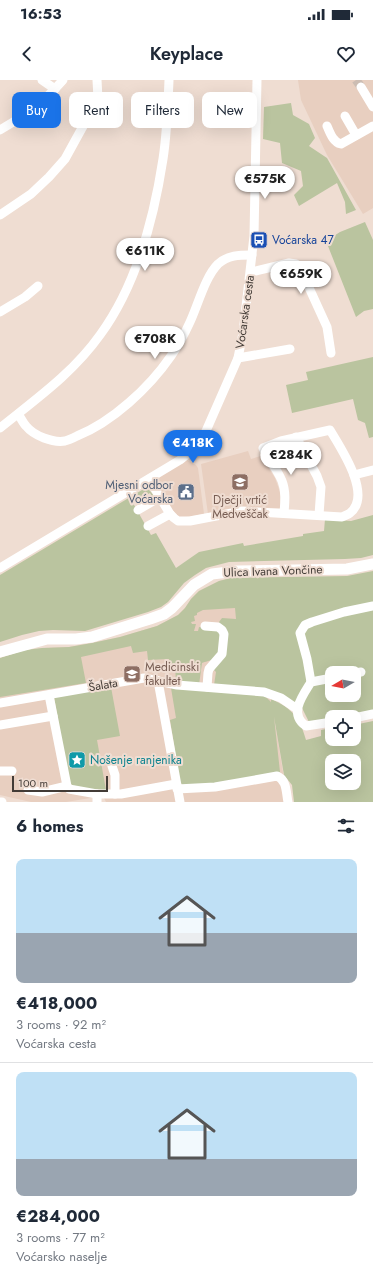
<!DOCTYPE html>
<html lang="en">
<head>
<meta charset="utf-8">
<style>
	body { margin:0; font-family:Jost,sans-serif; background:#f2f2f3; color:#1f2937; height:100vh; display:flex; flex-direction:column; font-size:15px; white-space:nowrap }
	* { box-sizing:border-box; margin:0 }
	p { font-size:13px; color:#747a83 }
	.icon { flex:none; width:22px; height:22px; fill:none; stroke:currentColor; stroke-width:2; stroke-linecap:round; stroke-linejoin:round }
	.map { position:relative; height:722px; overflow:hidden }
	.details { display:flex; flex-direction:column; background:#fff; flex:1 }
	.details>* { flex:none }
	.banner { position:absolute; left:12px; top:12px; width:349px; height:36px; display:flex; gap:8px }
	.needle { width:26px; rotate:260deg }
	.tools { position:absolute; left:325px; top:586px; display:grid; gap:8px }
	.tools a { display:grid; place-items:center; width:36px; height:36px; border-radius:8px; background:#fff; box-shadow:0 4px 16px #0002; font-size:20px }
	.scale { position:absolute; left:12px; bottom:10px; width:96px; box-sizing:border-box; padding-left:4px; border:2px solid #423b36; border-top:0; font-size:11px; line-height:14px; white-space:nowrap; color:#423b36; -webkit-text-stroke:3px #efddd2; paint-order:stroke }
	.price { position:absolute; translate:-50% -34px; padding:0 9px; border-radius:14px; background:#fff; color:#222; font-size:13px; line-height:26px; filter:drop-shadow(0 1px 2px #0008) }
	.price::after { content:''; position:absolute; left:50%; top:24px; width:12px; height:9px; margin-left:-6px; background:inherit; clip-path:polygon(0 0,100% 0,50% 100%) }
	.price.active { background:#1a73e8; color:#fff }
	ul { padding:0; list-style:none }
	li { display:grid; align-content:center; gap:8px; height:212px; padding:0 16px }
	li+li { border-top:1px solid #e0e1e3 }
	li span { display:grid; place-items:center; height:124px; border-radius:8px; color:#555 }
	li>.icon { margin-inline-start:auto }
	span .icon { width:72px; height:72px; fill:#fffc; stroke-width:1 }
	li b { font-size:17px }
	h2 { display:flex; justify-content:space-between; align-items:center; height:48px; padding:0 16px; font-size:17px }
	.pill { padding:0 14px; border-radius:8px; background:#fff; box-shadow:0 4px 16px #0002; font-size:14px; line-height:36px }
	.pill.active { background:#1a73e8; color:#fff }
	.status { display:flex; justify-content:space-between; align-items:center; height:28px; padding:0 20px; background:#fff; direction:ltr }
	.status svg { height:11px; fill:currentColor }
	header { display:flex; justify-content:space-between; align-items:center; height:52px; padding:0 16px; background:#fff; font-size:18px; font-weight:600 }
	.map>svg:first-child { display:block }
	.built { fill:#e8cfc0 }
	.green { fill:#bac49f; fill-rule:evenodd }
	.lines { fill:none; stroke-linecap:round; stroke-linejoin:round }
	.minor-tunnel { stroke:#ccbdb3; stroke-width:9; stroke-dasharray:9 4.5; stroke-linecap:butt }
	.minor { stroke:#fff; stroke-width:9 }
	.major { stroke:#fff; stroke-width:11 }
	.labels { text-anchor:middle; stroke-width:4; stroke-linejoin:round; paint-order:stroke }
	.transit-label { font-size:12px; fill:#164399; stroke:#efddd2; text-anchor:start }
	.street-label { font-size:12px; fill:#423b36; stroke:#efddd2 }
	.service-label { font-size:12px; fill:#4e5e75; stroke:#efddd2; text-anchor:end }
	.education-label { font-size:12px; fill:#785e54; stroke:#efddd2 }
	.culture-label { font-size:12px; fill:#0d838f; stroke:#efddd2; text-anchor:start }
</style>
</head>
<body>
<div class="status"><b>16:53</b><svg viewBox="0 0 49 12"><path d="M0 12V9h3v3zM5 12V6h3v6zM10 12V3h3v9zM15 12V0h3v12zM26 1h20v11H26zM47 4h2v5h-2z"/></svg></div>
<header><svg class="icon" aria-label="back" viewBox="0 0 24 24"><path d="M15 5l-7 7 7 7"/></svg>Keyplace<svg class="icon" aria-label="heart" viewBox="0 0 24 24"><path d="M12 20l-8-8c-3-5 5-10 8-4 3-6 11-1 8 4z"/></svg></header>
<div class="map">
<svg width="373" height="722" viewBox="0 0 373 722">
	<rect width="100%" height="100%" fill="#efddd2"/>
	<g class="built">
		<polygon points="298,0 373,0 373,128 363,134 327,75 301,20"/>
		<polygon points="248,371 251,379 261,376 275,398 280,412 280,428 251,428 208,434 201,384"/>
		<polygon points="187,380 196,385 198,388 204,434 179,438 176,437 154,400"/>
		<polygon points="231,498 271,619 288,722 106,722 103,716 66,722 31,722 0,715 0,578 42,568 69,567 92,563 120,557 157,546 178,535 185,528 191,519 199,511 219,501"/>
	</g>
	<g class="green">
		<polygon points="291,23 293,35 309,44 315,58 309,66 327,78 356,130 346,134 345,122 337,103 299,126 294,115 303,106 301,91 282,83 280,63 263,59 264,27"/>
		<polygon points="365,142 373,160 373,229 364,231 356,237 326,161 340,152"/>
		<polygon points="373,277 373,357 369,358 365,343 358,340 353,319 292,333 286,305 308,300 306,292"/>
		<polygon points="147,407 154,416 153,418 150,413 133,423 151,455 156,453 176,488 199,472 243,463 244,466 303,456 303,454 324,451 325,439 351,441 373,435 373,475 361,478 345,479 229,482 206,488 195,495 184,503 168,522 161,527 148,532 85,551 53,550 39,551 22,555 0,562 0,495"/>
		<path d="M373,491V630L340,637H332V639L310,644L302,628L268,611L214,605L216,592L214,590C215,584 220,583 222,577C226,570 228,557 224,550C222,546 220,546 219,542L222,538L236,539L235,528L203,530L197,533V535L194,536L195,541L191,542L192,544H196L194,551H198L199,547C204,548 212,547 218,549C224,552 222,574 217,578C214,580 207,581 202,583L199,605L176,603L175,584H170L169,579L148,580L147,571L133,573L131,566L81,577L86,603L0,617V578L25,570L42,568L69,567L92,563L120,557L157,546L178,535L185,528L191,519L199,511L219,501L231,498L347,496ZM332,593H354V615H332Z"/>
		<polygon points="111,607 120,656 97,660 106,710 77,708 73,706 69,702 54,617"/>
		<path d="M171,608L265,616L271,622V619C292,628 300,638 306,660L321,656V650L332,648V659H354V645L373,641V722H294L292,705L284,695L274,637L280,692L221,704L184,707L180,702L170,640L176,638ZM332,681H354V703H332Z"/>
	</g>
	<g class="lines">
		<polyline class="minor-tunnel" points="356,0 361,7"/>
		<g class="minor">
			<polyline points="42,0 55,9"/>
			<polyline points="361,7 373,27"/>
			<polyline points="345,36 356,55"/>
			<path d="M327,46C330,53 333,62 341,64L373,46"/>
			<path d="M0,50C27,34 42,24 63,0"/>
			<polyline points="0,135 31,114 49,97 65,79 98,19 97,0"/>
			<polyline points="251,192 289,183 296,184 301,190 327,247 331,273"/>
			<polyline points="0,232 25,217 38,206"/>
			<polyline points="238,278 290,269"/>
			<path d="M18,334C21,338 23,343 26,346C34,356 53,363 65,361C69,360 73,358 77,356C112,342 149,308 171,276C178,266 185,253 190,242C198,225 205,197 218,184C228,175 239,175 252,175"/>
			<path d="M0,348C36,319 73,293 100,255C136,206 154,138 163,79C167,53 168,26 169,0"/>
			<polyline points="296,357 317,396 321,407 319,435"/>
			<polyline points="354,395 373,390"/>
			<path d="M149,399L170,434L174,438L178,441H190L242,431L342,437C344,436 348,435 350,433C373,415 340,367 330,350L281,361L263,368C268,379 277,389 282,401C286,411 285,422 284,433"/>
			<polyline points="138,430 160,417"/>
			<polyline points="148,446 170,434"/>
			<polyline points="0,488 180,380 197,366 206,351 238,278 243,253 254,156 257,0"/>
			<polyline points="205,546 218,547 222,550 224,554 222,574 209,589 208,593 207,607"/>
			<polyline points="354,593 361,592"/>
			<path d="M332,598L311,602C303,615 288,634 306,646L332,642"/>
			<polyline points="158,601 180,722"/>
			<polyline points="311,602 307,579 300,553 305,545 312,542 344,532 373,526"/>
			<polyline points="49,615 67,706 69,709 97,714"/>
			<polyline points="0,623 144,598 177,605 264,612 281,618 297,629"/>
			<polyline points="354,638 373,634"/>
			<polyline points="0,645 53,636"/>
			<polyline points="112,686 115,695 115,714"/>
			<polyline points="0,691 12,691"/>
			<path d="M177,709L215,707L277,696C287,700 286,713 288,722"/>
			<polyline points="28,710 42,712 67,706"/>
			<polyline points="0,722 2,722"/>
			<polyline points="97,722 97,714 121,714 176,704"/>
		</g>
		<polyline class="major" points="0,572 47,559 76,559 92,557 150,539 164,534 172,528 194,505 212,494 237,491 347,489 373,484"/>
	</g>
	<defs>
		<symbol id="bus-square" viewBox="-11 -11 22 22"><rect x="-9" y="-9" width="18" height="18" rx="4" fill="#1a4fb4" stroke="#efddd2"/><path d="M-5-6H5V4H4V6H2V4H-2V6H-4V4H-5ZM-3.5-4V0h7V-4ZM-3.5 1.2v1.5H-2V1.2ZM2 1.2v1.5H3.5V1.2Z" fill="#fff"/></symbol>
		<symbol id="school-square" viewBox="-11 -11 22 22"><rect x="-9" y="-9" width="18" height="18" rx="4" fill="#8d6e63" stroke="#efddd2"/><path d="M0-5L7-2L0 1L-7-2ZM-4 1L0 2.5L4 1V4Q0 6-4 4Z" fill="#fff"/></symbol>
		<symbol id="civic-square" viewBox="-11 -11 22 22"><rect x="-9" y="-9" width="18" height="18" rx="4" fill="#5c6f8a" stroke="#efddd2"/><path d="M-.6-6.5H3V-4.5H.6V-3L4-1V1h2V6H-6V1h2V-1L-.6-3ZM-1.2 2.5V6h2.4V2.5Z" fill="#fff"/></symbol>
		<symbol id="university-square" viewBox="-11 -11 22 22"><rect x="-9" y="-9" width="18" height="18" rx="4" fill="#8d6e63" stroke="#efddd2"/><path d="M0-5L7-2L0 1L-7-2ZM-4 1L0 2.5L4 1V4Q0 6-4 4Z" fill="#fff"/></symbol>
		<symbol id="sight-square" viewBox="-11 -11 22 22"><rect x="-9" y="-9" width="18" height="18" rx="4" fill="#0f9aa8" stroke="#efddd2"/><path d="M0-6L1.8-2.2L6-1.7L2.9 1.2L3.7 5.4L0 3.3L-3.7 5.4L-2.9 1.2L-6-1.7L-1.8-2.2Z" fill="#fff"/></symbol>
	</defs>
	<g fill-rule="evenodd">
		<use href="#bus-square" x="249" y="150" width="20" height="20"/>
		<use href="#school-square" x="230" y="392" width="20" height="20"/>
		<use href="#civic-square" x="176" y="402" width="20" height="20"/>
		<use href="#university-square" x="122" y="584" width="20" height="20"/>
		<use href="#sight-square" x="67" y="670" width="20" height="20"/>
	</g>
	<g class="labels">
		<g class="transit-label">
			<text x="272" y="164">Voćarska 47</text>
		</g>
		<g class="street-label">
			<text transform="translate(245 232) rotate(-82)" y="4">Voćarska cesta</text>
			<text transform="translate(273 491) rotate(-2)" y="4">Ulica Ivana Vončine</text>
			<text transform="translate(103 605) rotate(-10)" y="4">Šalata</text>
		</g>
		<g class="service-label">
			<text x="173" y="409">Mjesni odbor<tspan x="173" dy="14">Voćarska</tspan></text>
		</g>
		<g class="education-label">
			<text x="240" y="424">Dječji vrtić<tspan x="240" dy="14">Medveščak</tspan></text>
			<text x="145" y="591" text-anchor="start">Medicinski<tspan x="145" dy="14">fakultet</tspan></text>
		</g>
		<g class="culture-label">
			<text x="90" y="684">Nošenje ranjenika</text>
		</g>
	</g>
</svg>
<div class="tools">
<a><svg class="needle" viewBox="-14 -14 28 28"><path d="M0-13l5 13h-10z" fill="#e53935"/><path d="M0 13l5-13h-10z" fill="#747a83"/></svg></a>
<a><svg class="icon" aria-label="locate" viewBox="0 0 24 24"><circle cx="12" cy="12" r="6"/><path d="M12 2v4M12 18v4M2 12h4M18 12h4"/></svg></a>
<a><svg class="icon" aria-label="layers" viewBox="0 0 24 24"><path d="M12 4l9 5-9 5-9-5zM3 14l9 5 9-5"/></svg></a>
</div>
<div class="scale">100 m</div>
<b class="price" style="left:265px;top:120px">€575K</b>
<b class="price" style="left:145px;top:192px">€611K</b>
<b class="price" style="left:301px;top:215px">€659K</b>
<b class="price" style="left:155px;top:280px">€708K</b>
<b class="price active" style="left:193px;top:384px">€418K</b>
<b class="price" style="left:291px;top:396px">€284K</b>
<div class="banner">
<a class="pill active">Buy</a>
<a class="pill">Rent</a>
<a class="pill">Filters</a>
<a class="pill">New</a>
</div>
</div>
<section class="details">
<h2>6 homes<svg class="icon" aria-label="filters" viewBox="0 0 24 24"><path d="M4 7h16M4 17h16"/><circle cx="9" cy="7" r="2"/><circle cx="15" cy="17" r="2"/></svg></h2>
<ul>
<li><span style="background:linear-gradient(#bfe0f5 60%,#9aa5b1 0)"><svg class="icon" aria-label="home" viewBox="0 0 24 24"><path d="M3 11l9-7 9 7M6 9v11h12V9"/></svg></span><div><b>€418,000</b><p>3 rooms · 92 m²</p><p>Voćarska cesta</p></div></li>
<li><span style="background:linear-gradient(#bfe0f5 70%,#9aa5b1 0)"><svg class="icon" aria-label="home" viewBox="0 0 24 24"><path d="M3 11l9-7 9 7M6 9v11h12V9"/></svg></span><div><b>€284,000</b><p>3 rooms · 77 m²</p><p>Voćarsko naselje</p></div></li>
</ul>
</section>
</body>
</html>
